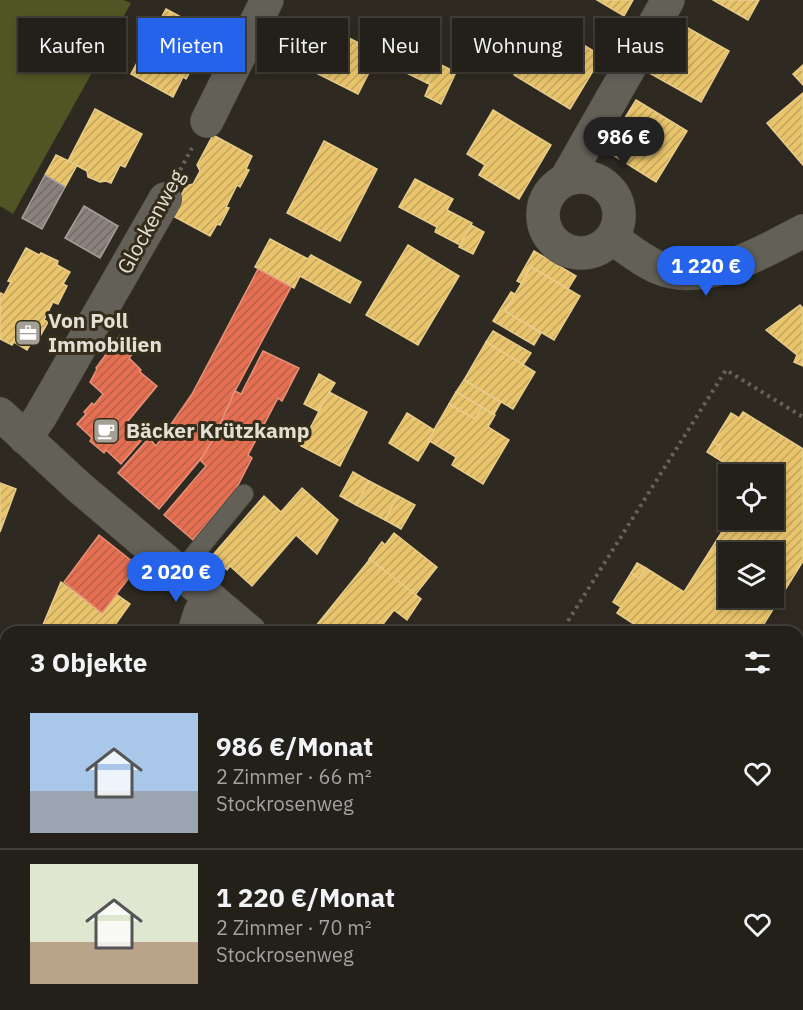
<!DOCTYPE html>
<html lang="de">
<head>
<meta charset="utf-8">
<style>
	body { margin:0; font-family:"IBM Plex Sans",sans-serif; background:#2e2d26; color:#f1f3f6; height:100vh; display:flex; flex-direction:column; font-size:22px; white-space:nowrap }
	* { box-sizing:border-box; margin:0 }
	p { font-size:20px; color:#a2a3a2 }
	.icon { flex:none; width:33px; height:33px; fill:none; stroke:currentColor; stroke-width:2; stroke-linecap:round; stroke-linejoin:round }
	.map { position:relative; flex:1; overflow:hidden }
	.sheet { position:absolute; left:0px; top:626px; width:804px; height:386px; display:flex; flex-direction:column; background:#222019; border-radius:18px 18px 0 0; box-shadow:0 3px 9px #0003,0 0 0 2px #3f3e38 }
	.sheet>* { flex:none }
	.guide { position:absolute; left:18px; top:18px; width:768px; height:54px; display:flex; gap:12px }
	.tools { position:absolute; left:718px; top:464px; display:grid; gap:12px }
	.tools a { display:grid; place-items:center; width:66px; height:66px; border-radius:0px; background:#222019; box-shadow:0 3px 9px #0003,0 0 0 2px #3f3e38; font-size:30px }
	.price { position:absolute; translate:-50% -51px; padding:0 14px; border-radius:21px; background:#2563eb; color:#fff; font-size:20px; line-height:39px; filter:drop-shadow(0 2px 3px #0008) }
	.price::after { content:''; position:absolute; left:50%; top:36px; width:18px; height:14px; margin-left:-9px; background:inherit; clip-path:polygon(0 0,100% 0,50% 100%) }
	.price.current { background:#222; color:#fff }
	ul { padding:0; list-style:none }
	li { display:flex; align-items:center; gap:18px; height:150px; padding:0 30px }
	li+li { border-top:2px solid #3f3e38 }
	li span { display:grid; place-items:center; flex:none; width:168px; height:120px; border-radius:0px; color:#555 }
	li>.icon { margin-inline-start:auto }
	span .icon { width:72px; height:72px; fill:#fffc; stroke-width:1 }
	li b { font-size:26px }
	h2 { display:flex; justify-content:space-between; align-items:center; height:72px; padding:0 30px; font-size:26px }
	.chip { padding:0 21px; border-radius:0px; background:#222019; box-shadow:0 3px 9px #0003,0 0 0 2px #3f3e38; font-size:21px; line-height:54px }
	.chip.current { background:#2563eb; color:#fff }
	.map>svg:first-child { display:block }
	.green { fill:#505524 }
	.park { fill:url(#park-crowns) }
	.homes { fill:url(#homes-hatch); stroke:#e7cc8a; stroke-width:1.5; fill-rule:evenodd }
	.shops { fill:url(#shops-hatch); stroke:#e69178; stroke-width:1.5 }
	.industry { fill:url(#industry-hatch); stroke:#a59d96; stroke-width:1.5 }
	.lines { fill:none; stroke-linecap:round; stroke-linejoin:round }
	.lane-casing { stroke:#4b483f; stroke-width:20 }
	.street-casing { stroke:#4b483f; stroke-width:34 }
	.secondary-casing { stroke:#4b483f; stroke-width:34 }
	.path { stroke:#65625b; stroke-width:4; stroke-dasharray:3 4.5; stroke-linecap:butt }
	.lane { stroke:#636058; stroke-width:18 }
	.street { stroke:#636058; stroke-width:33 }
	.secondary { stroke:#636058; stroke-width:33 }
	.labels { text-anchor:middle; stroke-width:6; stroke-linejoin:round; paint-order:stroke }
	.street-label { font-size:21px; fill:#e3dfd4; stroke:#342d1b }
	.poi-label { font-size:21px; font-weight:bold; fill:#e3dfd4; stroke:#342d1b; text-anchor:start }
</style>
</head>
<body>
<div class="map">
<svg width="803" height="1010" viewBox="0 0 803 1010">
	<defs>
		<pattern id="park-crowns" width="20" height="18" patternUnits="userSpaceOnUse" patternTransform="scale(1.5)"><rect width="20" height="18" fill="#505524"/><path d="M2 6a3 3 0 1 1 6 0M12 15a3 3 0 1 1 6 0" fill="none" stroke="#696d43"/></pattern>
		<pattern id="homes-hatch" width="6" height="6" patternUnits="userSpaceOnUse" patternTransform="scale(1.5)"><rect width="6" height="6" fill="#e9c46a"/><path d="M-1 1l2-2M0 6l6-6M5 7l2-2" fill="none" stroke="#c0a460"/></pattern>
		<pattern id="shops-hatch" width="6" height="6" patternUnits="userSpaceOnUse" patternTransform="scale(1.5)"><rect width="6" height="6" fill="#e76f51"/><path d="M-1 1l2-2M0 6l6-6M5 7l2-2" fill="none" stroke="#b6624c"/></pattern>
		<pattern id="industry-hatch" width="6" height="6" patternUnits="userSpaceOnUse" patternTransform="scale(1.5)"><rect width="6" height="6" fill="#8a817c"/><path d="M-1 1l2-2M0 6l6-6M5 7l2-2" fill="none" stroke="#726b67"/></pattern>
	</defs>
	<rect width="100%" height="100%" fill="#2e2a21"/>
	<polygon class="green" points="0,0 123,0 131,3 13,214 0,206"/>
	<polygon class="park" points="546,1005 633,1005 639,1010 544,1010"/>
	<g class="homes">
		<polygon points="597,0 633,0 624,16"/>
		<polygon points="713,0 759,0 748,20"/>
		<polygon points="166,9 207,31 197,50 201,52 186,79 183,77 173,97 131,74"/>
		<polygon points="679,23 729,51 701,102 651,74"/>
		<polygon points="323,25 379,53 358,94 306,68 317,45 314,44"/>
		<polygon points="540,32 557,42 562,32 602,56 570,109 514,75"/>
		<polygon points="399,45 437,63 427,83 390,65"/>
		<polygon points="437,63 456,72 441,104 425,96 430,84 427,83"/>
		<polygon points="803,65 803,85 793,74"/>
		<polygon points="803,93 803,165 767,123"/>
		<polygon points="636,100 687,131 656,182 605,150"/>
		<polygon points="95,109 142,134 125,167 120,165 111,183 106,181 100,182 88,177 87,171 68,161"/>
		<polygon points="493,110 551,145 519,199 479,175 485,165 467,154"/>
		<polygon points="213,135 252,156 246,169 249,170 240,187 237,185 226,207 229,208 220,225 217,224 210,236 171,215 186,186 193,184 200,171 197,165"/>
		<polygon points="324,141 377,169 340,241 287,213"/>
		<polygon points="56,155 77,165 65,187 45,175"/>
		<polygon points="415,179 453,199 447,210 472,223 460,245 435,232 437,227 399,207"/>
		<polygon points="471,225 484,232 473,254 459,247"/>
		<polygon points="270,239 308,259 311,255 361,282 350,303 300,276 294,288 255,267"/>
		<polygon points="408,245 459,276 418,345 366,315"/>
		<polygon points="26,248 39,255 41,253 58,261 57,265 70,272 63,284 67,286 58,304 53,302 44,320 48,322 38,340 34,338 27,350 14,342 12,345 0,339 0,296 1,293 4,295 11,282 8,281"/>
		<polygon points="534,251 576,276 568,289 531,267 521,283 517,281"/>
		<polygon points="531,267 580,296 554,340 505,311"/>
		<polygon points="511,292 515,294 505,311 541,333 534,345 493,321"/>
		<polygon points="800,305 803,308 803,366 794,362 797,355 766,330"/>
		<polygon points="493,331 531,353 523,365 486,342"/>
		<polygon points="486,342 535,372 513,409 464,380"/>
		<polygon points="319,374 335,383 318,411 304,404"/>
		<polygon points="464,380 501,402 494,414 456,392"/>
		<polygon points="329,392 367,412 340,466 301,446"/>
		<polygon points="456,392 482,407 475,419 449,404"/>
		<polygon points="449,404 475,419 482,407 495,415 488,427 509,440 483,484 452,465 456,457 428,440"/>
		<path d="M743,412L803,449V561L759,632H646L617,613L621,607L613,602L631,573L639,578L646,568L684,592L730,519H774V474H742L715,457L721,447L713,442L731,413L739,418ZM729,552H774V597H729Z"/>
		<polygon points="407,413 434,430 428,440 430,441 418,461 389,443"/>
		<polygon points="713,442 721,447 715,457 707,452"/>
		<polygon points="353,472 369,481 356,505 340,496"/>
		<polygon points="369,481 398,496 385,520 356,505"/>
		<polygon points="0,483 16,489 0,532"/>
		<polygon points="302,488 338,520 317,554 296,535 252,586 230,566 227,570 212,556 264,496 281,512"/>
		<polygon points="398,496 415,505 401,529 385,520"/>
		<polygon points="394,533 437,567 415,595 369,559 382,542 385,545"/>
		<polygon points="370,559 421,599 407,620 394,610 377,632 311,632"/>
		<polygon points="637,563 646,568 639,578 631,573"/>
		<polygon points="61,582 102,613 116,594 130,604 110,632 40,632"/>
		<polygon points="0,806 6,807 6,857 0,855"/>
		<polygon points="798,831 803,832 803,879 798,877"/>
		<polygon points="0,895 6,897 6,946 0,944"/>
		<polygon points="803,974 803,1010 791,1010 785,1005 798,1005 798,981"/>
	</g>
	<g class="shops">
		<polygon points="258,269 291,287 235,391 212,442 200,460 159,509 118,473 149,438 156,446 192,394"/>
		<polygon points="120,335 136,349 129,358 141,370 140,372 157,386 128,421 145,436 121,464 106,450 104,453 90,441 92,438 77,424 86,414 84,412 92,403 94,405 103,394 90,382 97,369 96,368"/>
		<polygon points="263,351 299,368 282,401 278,398 248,455 252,458 236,489 193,540 164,515 206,466 200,460 212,442 235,391 241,394"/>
		<polygon points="99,535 138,566 102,613 64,582"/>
	</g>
	<g class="industry">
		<polygon points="45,175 65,187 42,229 22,218"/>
		<polygon points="84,206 118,226 100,258 65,238"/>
	</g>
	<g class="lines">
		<defs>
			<polyline id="lane" points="180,572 244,494"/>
			<g id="street">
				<polyline points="207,121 267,0"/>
				<circle cx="581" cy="215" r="38"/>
				<polyline points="566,179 668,0"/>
				<path d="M612,238C627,248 642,261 659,268C705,287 763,252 803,231"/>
				<polyline points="25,438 40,417 165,199"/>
				<polyline points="194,632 200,613 209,597"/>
				<polyline points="798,676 803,669"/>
				<polyline points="0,998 6,1000"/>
				<polyline points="26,1005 39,1010"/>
				<polyline points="81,1010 83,1005"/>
			</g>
			<g id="secondary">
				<polyline points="0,414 79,487 250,632"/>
				<polyline points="697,1005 703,1010"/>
			</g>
		</defs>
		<use href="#lane" class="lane-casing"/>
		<use href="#street" class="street-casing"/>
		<use href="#secondary" class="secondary-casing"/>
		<g class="path">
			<polyline points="180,170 192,148"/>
			<polyline points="568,621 726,370 803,417"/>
			<polyline points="0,707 6,708"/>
			<polyline points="0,793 6,795"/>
			<polyline points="0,882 6,883"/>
			<polyline points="738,1005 745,1010"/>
		</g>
		<use href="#lane" class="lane"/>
		<use href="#street" class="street"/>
		<use href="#secondary" class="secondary"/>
	</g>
	<defs>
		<symbol id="office-square" viewBox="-11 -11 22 22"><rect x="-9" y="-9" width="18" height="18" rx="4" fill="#a4a095" stroke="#342d1b"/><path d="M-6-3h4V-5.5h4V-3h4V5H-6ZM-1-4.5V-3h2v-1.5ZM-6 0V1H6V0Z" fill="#fff"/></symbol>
		<symbol id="cafe-square" viewBox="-11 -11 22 22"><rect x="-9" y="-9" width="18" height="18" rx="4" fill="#a4a095" stroke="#342d1b"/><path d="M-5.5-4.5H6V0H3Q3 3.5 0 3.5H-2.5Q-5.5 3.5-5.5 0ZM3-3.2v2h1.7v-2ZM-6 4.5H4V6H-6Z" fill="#fff"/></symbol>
	</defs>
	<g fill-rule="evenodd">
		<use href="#office-square" x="13" y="318" width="30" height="30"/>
		<use href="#cafe-square" x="91" y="416" width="30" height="30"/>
	</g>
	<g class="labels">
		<g class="street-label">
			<text transform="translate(151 222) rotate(-61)" y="7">Glockenweg</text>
		</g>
		<g class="poi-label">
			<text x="48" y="328">Von Poll<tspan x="48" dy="24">Immobilien</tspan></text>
			<text x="126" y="438">Bäcker Krützkamp</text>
		</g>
	</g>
</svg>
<div class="tools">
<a><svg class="icon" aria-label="locate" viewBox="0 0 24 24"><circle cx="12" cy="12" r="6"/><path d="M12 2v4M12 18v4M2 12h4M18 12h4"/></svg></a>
<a><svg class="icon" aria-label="layers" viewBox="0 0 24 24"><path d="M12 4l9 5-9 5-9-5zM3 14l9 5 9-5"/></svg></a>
</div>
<b class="price current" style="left:624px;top:168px">986 €</b>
<b class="price" style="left:706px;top:297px">1 220 €</b>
<b class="price" style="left:176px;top:603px">2 020 €</b>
<div class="guide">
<a class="chip">Kaufen</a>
<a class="chip current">Mieten</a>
<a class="chip">Filter</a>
<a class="chip">Neu</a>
<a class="chip">Wohnung</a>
<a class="chip">Haus</a>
</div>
<section class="sheet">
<h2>3 Objekte<svg class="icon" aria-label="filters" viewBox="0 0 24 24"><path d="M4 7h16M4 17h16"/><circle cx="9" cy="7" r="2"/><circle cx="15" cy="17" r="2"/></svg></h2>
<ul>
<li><span style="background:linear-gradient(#a9c7e8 65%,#9aa5b1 0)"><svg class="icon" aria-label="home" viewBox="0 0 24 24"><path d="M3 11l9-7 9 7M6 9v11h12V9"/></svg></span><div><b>986 €/Monat</b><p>2 Zimmer · 66 m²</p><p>Stockrosenweg</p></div><svg class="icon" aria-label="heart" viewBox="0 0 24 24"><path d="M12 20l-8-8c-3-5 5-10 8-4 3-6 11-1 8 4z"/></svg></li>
<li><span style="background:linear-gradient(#dfe7d0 65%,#b9a48a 0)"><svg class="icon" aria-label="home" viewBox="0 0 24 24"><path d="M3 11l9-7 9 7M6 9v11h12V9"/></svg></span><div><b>1 220 €/Monat</b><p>2 Zimmer · 70 m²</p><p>Stockrosenweg</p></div><svg class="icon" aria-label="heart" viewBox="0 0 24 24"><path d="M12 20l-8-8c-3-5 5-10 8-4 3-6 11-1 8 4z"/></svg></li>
</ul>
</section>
</div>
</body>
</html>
